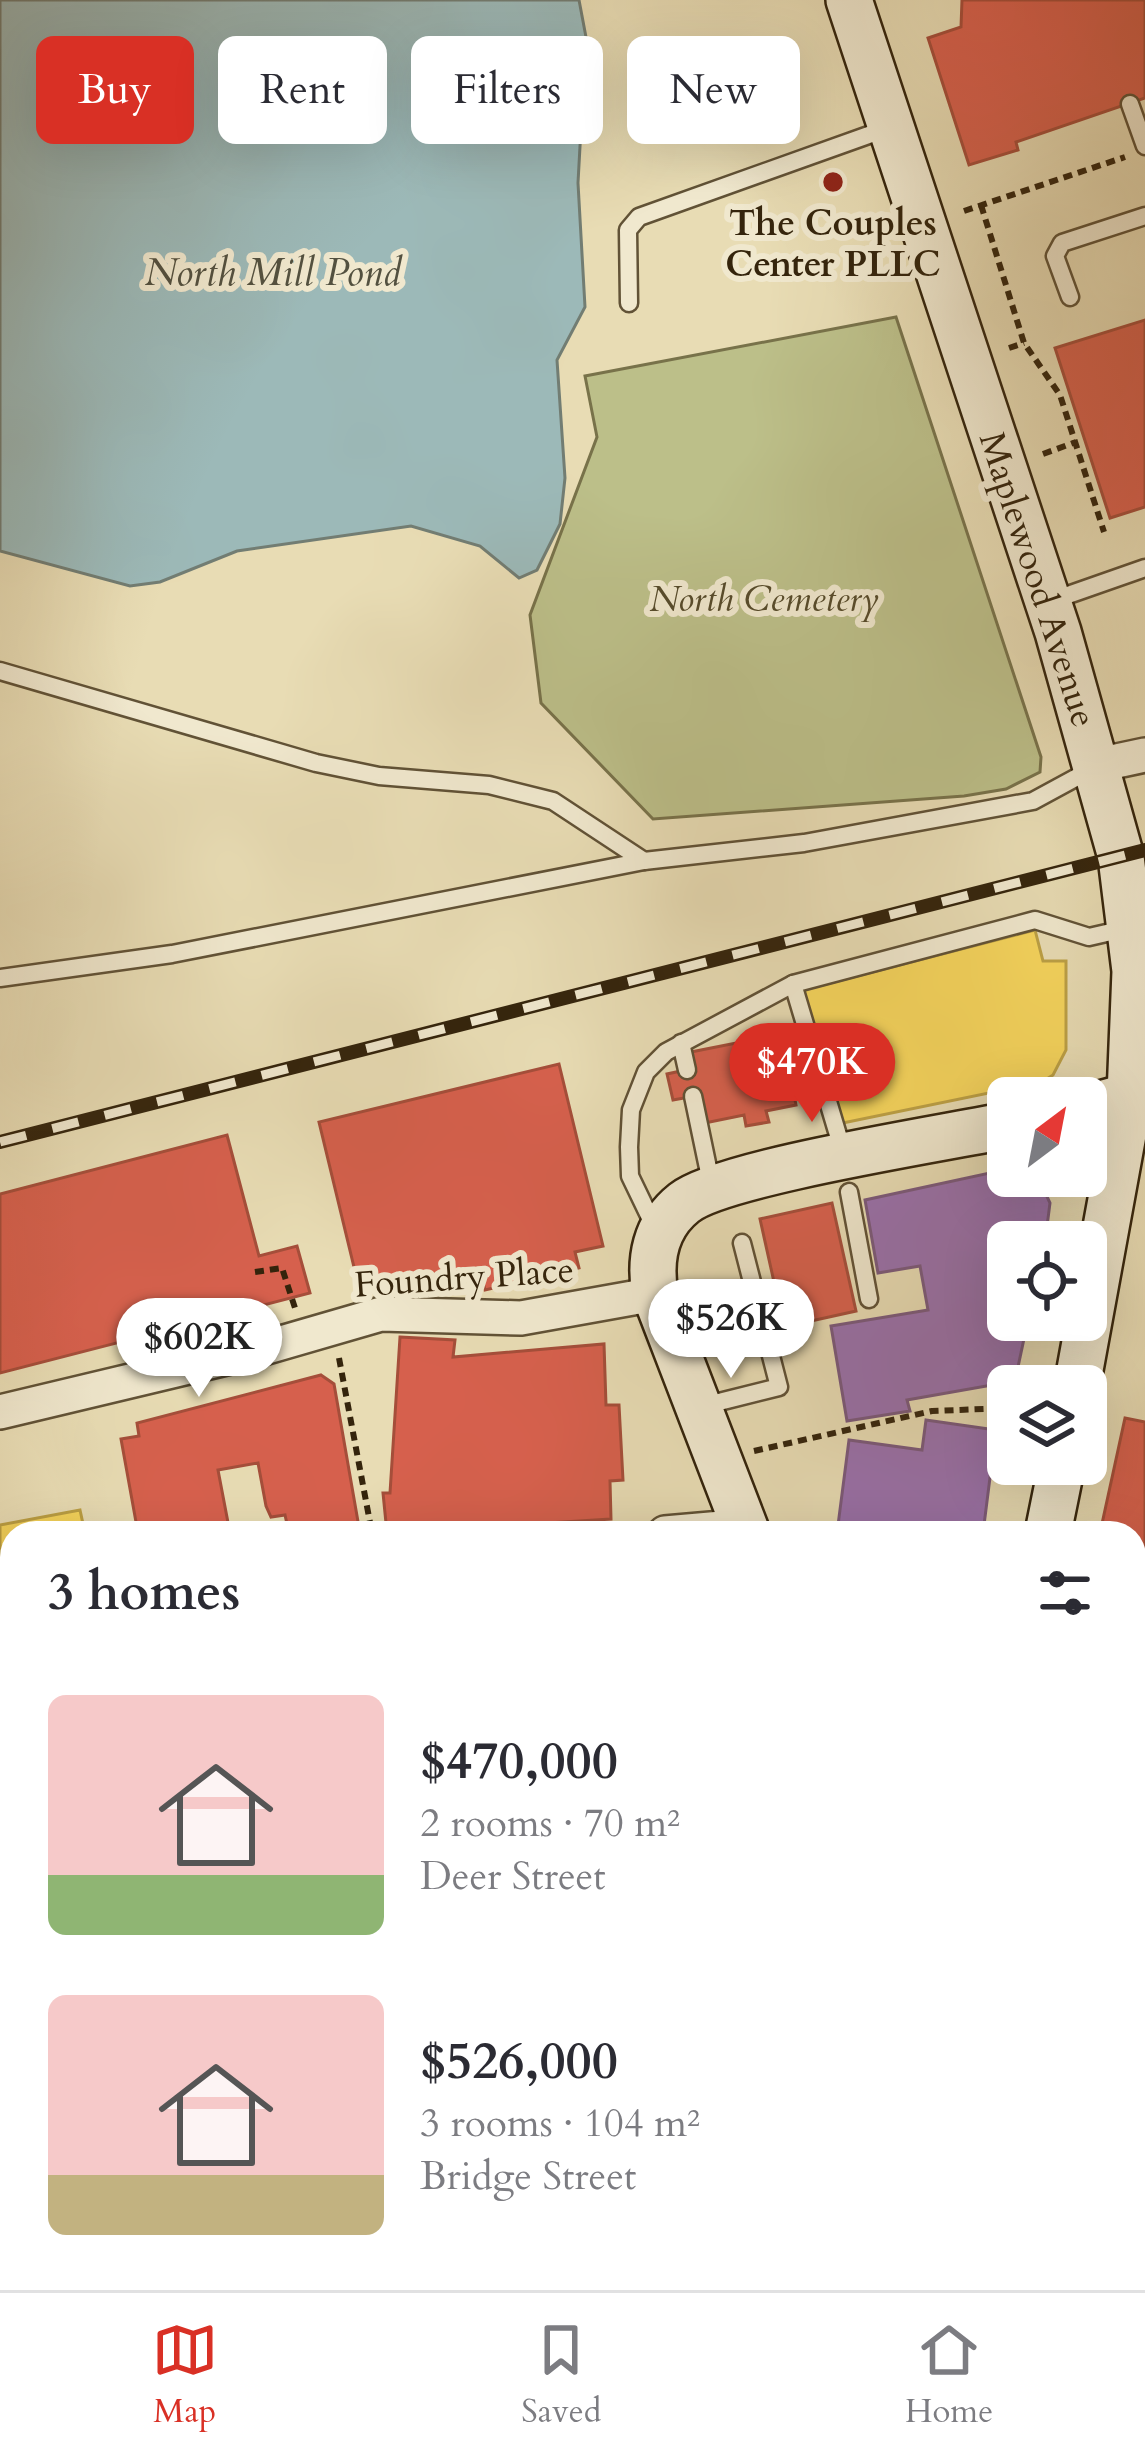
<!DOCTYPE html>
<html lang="en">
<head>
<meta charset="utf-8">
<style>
	body { margin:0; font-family:Cardo,serif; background:#f2f2f3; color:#2b2b33; height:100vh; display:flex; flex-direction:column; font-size:45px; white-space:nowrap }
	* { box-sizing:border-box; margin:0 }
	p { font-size:39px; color:#7c7c81 }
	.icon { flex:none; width:66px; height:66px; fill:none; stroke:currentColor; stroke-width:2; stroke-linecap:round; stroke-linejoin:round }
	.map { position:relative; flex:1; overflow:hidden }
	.panel { position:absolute; left:0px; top:1521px; width:1146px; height:771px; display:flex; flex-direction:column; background:#fff; border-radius:36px 36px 0 0; box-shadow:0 12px 48px #0002 }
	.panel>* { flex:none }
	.banner { position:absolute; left:36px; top:36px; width:1074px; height:108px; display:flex; gap:24px }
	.needle { width:78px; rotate:32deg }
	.buttons { position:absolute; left:987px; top:1077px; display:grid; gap:24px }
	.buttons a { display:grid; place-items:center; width:120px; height:120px; border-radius:18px; background:#fff; box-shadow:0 12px 48px #0002; font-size:60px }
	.price { position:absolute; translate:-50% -102px; padding:0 27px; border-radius:42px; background:#fff; color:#222; font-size:39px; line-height:78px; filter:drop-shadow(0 3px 6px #0008) }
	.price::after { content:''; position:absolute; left:50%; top:72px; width:36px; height:27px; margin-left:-18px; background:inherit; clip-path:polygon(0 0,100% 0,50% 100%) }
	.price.current { background:#d93025; color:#fff }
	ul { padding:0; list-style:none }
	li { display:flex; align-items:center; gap:36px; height:300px; padding:0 48px }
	li span { display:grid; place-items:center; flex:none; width:336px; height:240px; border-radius:18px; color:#555 }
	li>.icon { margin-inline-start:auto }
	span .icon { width:144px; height:144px; fill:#fffc; stroke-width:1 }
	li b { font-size:51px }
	h2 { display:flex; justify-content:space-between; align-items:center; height:144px; padding:0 48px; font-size:51px }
	.pill { padding:0 42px; border-radius:18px; background:#fff; box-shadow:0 12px 48px #0002; font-size:42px; line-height:108px }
	.pill.current { background:#d93025; color:#fff }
	.tab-bar { display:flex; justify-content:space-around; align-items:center; height:168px; border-top:3px solid #e1e1e2; background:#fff; font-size:33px; color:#7c7c81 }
	.tab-bar a { display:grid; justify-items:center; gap:6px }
	.tab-bar .current { color:#d93025 }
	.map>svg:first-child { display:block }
	.green { fill:#bcbf89; stroke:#78724a; stroke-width:3 }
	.water { fill:#9cb9b8; stroke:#727d73; stroke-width:3 }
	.homes { fill:#f6d55c; stroke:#bca044; stroke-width:3 }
	.shops { fill:#d6604d; stroke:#a54e3a; stroke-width:3 }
	.offices { fill:#9970ab; stroke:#7b597b; stroke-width:3 }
	.public { fill:#5aae61; stroke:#4f8548; stroke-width:3 }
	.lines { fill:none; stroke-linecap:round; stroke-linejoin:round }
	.lane-casing { stroke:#615236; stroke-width:21 }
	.street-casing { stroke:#615236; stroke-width:38 }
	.secondary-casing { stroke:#34240c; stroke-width:50 }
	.primary-casing { stroke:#34240c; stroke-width:56 }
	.path { stroke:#34240c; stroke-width:6; stroke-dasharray:9 6; stroke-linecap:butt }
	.lane { stroke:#f0e8ce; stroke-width:16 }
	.street { stroke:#f0e8ce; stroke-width:33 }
	.secondary { stroke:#f0e8ce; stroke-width:45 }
	.primary { stroke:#e8dcb4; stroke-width:51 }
	.rail-casing { stroke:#34240c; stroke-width:14 }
	.rail { stroke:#f0e8ce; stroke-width:9; stroke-dasharray:27; stroke-linecap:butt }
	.poi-dot { fill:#8f2418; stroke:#f0e8ce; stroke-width:4.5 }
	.labels { text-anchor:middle; stroke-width:12; stroke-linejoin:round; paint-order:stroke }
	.poi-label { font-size:36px; font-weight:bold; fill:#34240c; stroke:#f0e8ce }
	.street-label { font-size:36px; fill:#34240c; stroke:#f0e8ce }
	.park-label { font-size:36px; font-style:italic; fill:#564b2b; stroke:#f0e8ce }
	.water-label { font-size:39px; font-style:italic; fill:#535140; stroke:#f0e8ce }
</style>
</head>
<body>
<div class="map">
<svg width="1145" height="2290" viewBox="0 0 1145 2290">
	<rect width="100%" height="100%" fill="#e8dcb4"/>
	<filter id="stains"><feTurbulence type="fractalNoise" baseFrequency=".00167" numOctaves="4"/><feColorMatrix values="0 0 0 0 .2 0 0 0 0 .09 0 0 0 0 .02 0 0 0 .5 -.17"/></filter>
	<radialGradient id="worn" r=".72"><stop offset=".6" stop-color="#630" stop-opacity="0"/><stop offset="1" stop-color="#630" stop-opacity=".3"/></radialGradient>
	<polygon class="green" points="896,317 1041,757 1040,772 1006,789 964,796 653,819 541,703 530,615 597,437 585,376"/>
	<polygon class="water" points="0,0 579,0 586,37 578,183 585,307 557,360 565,478 560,524 537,570 519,578 480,546 411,526 237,551 160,582 130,586 0,551"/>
	<g class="homes">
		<polygon points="1035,930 1043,961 1066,961 1066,1050 1053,1075 1042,1082 838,1124 803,990"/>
		<polygon points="80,1510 85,1533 12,1533 12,1627 0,1630 0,1525"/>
	</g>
	<g class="shops">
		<polygon points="962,0 1145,0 1145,98 1016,142 1018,150 969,165 928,38 961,27"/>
		<polygon points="1145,320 1145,507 1110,518 1055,348"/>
		<polygon points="782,1034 796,1105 766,1111 769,1122 746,1126 744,1115 700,1124 695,1096 673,1100 667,1074 690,1069 686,1053"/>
		<polygon points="559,1064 603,1246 575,1252 579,1268 485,1290 481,1275 438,1285 435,1274 360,1292 319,1122"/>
		<polygon points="227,1135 259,1256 297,1246 310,1293 0,1373 0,1194"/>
		<polygon points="832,1203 856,1311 784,1327 760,1219"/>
		<polygon points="400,1337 455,1340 453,1357 604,1344 606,1405 619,1405 623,1480 610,1481 611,1519 387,1533 383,1493 390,1493"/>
		<polygon points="321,1375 334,1384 360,1533 289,1533 285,1515 271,1517 266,1506 258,1463 218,1470 230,1533 138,1533 121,1439 139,1436 137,1423"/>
		<polygon points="1125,1418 1145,1422 1145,1650 1134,1651 1134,1533 1100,1533"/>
		<polygon points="12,2086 12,2128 0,2128 0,2087"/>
		<polygon points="1134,2100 1145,2101 1141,2253 1134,2252"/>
		<rect x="50" y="2280" width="56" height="10"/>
		<polygon points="134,2280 192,2280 192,2282 175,2282 175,2290 142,2290 142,2282"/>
	</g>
	<g class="offices">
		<polygon points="1008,1169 1008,1176 1038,1177 1050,1203 1045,1242 1008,1242 1008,1320 1028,1320 1015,1381 907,1400 910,1411 847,1421 831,1326 928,1310 920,1266 878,1273 865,1200"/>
		<polygon points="926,1420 996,1430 983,1533 837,1533 849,1440 922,1450"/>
		<polygon points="1145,1737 1145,1890 1134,1889 1134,1738"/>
		<polygon points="219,2280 283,2280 327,2290 218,2290"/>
	</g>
	<polygon class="public" points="12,2255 12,2280 36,2280 36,2290 0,2290 0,2256"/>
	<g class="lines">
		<defs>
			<g id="lane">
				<polyline points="1130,104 1145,146"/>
				<polyline points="1070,297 1055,256 1062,243 1145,216"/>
				<polyline points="629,303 628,230 639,217 891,127"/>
				<polyline points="1048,602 1145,568"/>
				<polyline points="0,671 316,763 379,776 489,785 553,801 644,861"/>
				<polyline points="0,978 172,954 644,861 804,843 1033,801 1092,769"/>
				<polyline points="793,984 844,1155"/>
				<polyline points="681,1043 687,1070"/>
				<polyline points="693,1096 712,1187"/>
				<polyline points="849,1192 869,1299"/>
				<polyline points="656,1230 630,1176 629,1147 631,1110 646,1072 666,1052 793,984 1035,920 1089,937 1124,929"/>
				<polyline points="234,1313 243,1354"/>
				<polyline points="699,1407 779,1387 742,1243"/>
				<polyline points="0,1756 12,1754"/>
				<polyline points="1134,1943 1145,1943"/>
				<polyline points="1134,2033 1145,2034"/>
				<polyline points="0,2040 12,2038"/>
				<polyline points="413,2280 468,2286 485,2280"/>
				<polyline points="384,2290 384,2280"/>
			</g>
			<g id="street">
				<polyline points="1098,765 1145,755"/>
				<polyline points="0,1412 243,1354 381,1314 521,1318 655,1294"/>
				<polyline points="665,1533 745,1526"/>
				<polyline points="0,1795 12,1793"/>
				<polyline points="0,1820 12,1870"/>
			</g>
			<g id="secondary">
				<polyline points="849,0 1058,632 1121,857 1135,971 1130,1096 1077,1386"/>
				<polyline points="1086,1108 1145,1092"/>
				<path d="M747,1533L655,1294C649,1259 655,1226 684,1203C723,1172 946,1138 1008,1125"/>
				<polyline points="1048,1533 1062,1464"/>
				<polyline points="1134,1698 1145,1697"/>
				<polyline points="0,2218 12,2217"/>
			</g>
			<g id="primary">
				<polyline points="1035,2280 1145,2286"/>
				<polyline points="900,2290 902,2280"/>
			</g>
		</defs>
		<use href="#lane" class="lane-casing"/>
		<use href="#street" class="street-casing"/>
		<use href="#secondary" class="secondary-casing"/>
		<use href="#primary" class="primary-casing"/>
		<g class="path">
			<polyline points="981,205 1024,343 1060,395 1104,532"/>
			<polyline points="964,211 1125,157"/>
			<polyline points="1009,348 1024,343"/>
			<polyline points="1043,454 1076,442"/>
			<polyline points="255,1272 282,1268 295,1308"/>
			<polyline points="339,1358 372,1533"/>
			<polyline points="754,1451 932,1411 1008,1408"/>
		</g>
		<use href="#lane" class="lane"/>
		<use href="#street" class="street"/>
		<use href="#secondary" class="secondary"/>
		<use href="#primary" class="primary"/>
		<defs>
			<polyline id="rail" points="0,1142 1145,850"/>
		</defs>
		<use href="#rail" class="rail-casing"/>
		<use href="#rail" class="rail"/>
	</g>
	<circle class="poi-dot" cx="833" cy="182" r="12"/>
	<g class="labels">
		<g class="poi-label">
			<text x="833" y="235">The Couples<tspan x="833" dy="41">Center PLLC</tspan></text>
		</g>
		<g class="street-label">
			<text transform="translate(1039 579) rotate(72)" y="13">Maplewood Avenue</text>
			<text transform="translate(464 1276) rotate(-4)" y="13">Foundry Place</text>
		</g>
		<g class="park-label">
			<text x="764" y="611">North Cemetery</text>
		</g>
		<g class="water-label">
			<text x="273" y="285">North Mill Pond</text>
		</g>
	</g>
	<rect width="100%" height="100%" filter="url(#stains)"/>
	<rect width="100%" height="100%" fill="url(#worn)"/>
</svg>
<div class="buttons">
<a><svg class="needle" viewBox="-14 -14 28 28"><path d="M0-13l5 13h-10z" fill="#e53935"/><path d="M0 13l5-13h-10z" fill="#7c7c81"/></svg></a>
<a><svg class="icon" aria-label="locate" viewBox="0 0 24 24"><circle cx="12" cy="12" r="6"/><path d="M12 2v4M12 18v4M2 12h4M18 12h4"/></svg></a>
<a><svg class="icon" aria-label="layers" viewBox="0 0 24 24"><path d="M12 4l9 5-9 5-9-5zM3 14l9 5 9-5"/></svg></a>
</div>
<b class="price current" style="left:812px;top:1125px">$470K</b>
<b class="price" style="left:731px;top:1381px">$526K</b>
<b class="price" style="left:199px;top:1400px">$602K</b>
<div class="banner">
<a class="pill current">Buy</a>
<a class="pill">Rent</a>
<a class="pill">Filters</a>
<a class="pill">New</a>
</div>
<section class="panel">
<h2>3 homes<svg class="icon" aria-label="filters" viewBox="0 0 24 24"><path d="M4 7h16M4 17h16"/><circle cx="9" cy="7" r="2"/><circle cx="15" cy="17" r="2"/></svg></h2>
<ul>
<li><span style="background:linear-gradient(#f6c9c9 75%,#8fb573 0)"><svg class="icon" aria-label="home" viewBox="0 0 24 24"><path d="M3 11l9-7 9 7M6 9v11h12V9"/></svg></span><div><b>$470,000</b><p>2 rooms · 70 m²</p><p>Deer Street</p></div></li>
<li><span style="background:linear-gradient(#f6c9c9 75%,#c2b280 0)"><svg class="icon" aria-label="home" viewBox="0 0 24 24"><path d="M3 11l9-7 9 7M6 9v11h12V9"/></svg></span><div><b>$526,000</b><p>3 rooms · 104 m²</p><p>Bridge Street</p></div></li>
</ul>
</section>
</div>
<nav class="tab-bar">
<a class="current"><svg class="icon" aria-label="map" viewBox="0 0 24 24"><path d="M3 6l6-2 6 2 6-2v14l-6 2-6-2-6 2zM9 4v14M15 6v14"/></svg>Map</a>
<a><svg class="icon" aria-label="saved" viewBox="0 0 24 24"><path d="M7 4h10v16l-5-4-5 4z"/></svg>Saved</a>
<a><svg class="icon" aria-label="home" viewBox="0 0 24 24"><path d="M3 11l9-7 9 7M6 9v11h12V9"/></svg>Home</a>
</nav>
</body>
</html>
